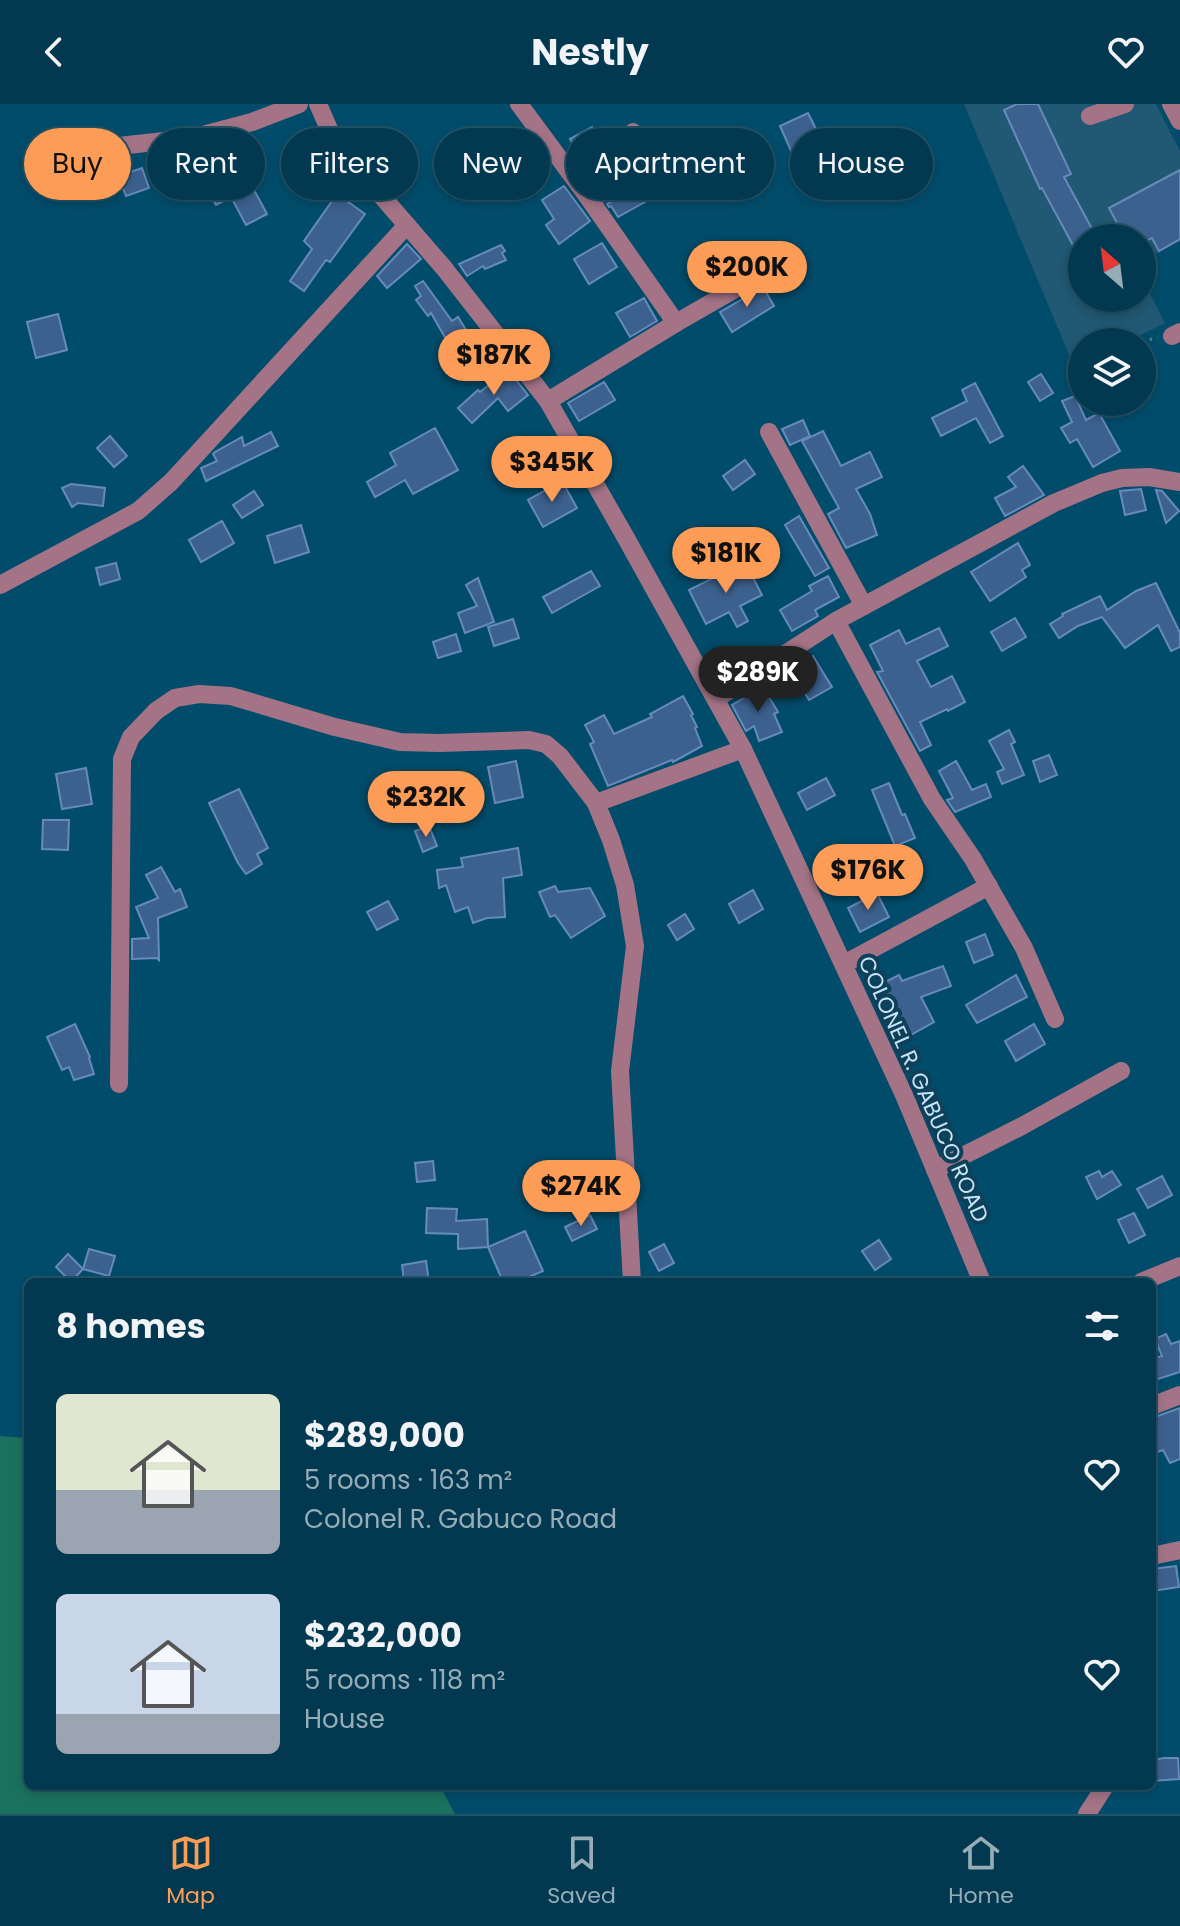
<!DOCTYPE html>
<html lang="en">
<head>
<meta charset="utf-8">
<style>
	body { margin:0; font-family:Poppins,sans-serif; background:#0c4057; color:#f1f3f6; height:100vh; display:flex; flex-direction:column; font-size:30px; white-space:nowrap }
	* { box-sizing:border-box; margin:0 }
	p { font-size:26px; color:#96acb7 }
	.icon { flex:none; width:44px; height:44px; fill:none; stroke:currentColor; stroke-width:2; stroke-linecap:round; stroke-linejoin:round }
	.map { position:relative; flex:1; overflow:hidden }
	.side { position:absolute; left:24px; top:1174px; width:1132px; height:512px; display:flex; flex-direction:column; background:#023950; border-radius:12px; box-shadow:0 4px 12px #0003,0 0 0 2px #235367 }
	.side>* { flex:none }
	.hud { position:absolute; left:24px; top:24px; width:1132px; height:72px; display:flex; gap:16px }
	.needle { width:52px; rotate:332deg }
	.controls { position:absolute; left:1068px; top:120px; display:grid; gap:16px }
	.controls a { display:grid; place-items:center; width:88px; height:88px; border-radius:50%; background:#023950; box-shadow:0 4px 12px #0003,0 0 0 2px #235367; font-size:40px }
	.price { position:absolute; translate:-50% -68px; padding:0 18px; border-radius:28px; background:#fd9c56; color:#111; font-size:26px; line-height:52px; filter:drop-shadow(0 2px 4px #0008) }
	.price::after { content:''; position:absolute; left:50%; top:48px; width:24px; height:18px; margin-left:-12px; background:inherit; clip-path:polygon(0 0,100% 0,50% 100%) }
	.price.on { background:#222; color:#fff }
	ul { padding:0; list-style:none }
	li { display:flex; align-items:center; gap:24px; height:200px; padding:0 32px }
	li span { display:grid; place-items:center; flex:none; width:224px; height:160px; border-radius:12px; color:#555 }
	li>.icon { margin-inline-start:auto }
	span .icon { width:96px; height:96px; fill:#fffc; stroke-width:1 }
	li b { font-size:34px }
	h2 { display:flex; justify-content:space-between; align-items:center; height:96px; padding:0 32px; font-size:34px }
	.tag { padding:0 28px; border-radius:36px; background:#023950; box-shadow:0 4px 12px #0003,0 0 0 2px #235367; font-size:28px; line-height:72px }
	.tag.on { background:#fd9c56; color:#111 }
	header { display:flex; justify-content:space-between; align-items:center; height:104px; padding:0 32px; background:#023950; font-size:36px; font-weight:700 }
	.tabs { display:flex; justify-content:space-around; align-items:center; height:112px; border-top:2px solid #235367; background:#023950; font-size:22px; color:#96acb7 }
	.tabs a { display:grid; justify-items:center; gap:4px }
	.tabs .on { color:#fd9c56 }
	.map>svg:first-child { display:block }
	.built { fill:#215873 }
	.water { fill:#1b715f }
	.building { fill:#3d618f; stroke:#668bba; stroke-width:2 }
	.lines { fill:none; stroke-linecap:round; stroke-linejoin:round }
	.path { stroke:#538ca5; stroke-width:3; stroke-dasharray:2 6; stroke-linecap:butt }
	.minor { stroke:#a47486; stroke-width:18 }
	.labels { text-anchor:middle; stroke-width:8; stroke-linejoin:round; paint-order:stroke }
	.street-label { font-size:22px; fill:#c6e5f7; stroke:#0f4059 }
</style>
</head>
<body>
<header><svg class="icon" aria-label="back" viewBox="0 0 24 24"><path d="M15 5l-7 7 7 7"/></svg>Nestly<svg class="icon" aria-label="heart" viewBox="0 0 24 24"><path d="M12 20l-8-8c-3-5 5-10 8-4 3-6 11-1 8 4z"/></svg></header>
<div class="map">
<svg width="1180" height="1710" viewBox="0 0 1180 1710">
	<rect width="100%" height="100%" fill="#024c6b"/>
	<polygon class="built" points="964,0 1156,0 1180,47 1180,137 1142,157 1142,134 1082,134 1082,194 1142,194 1142,174 1165,219 1127,238 1082,238 1082,261 1075,265"/>
	<polygon class="water" points="0,1332 28,1334 28,1682 440,1682 455,1710 0,1710"/>
	<g class="building">
		<polygon points="1017,0 1038,0 1071,70 1064,73 1097,134 1082,134 1082,158 1042,84 1040,85 1004,6"/>
		<polygon points="808,9 820,33 791,47 780,22"/>
		<polygon points="592,23 599,37 617,28 632,57 615,67 606,51 586,63 570,35"/>
		<polygon points="493,30 508,51 490,63 476,42"/>
		<polygon points="191,46 198,67 228,51 248,90 254,86 267,110 246,121 231,93 216,101 208,86 192,93 183,72 177,74 170,52"/>
		<polygon points="142,64 149,84 126,92 118,72"/>
		<polygon points="1180,66 1180,135 1159,147 1152,134 1142,139 1142,134 1125,134 1109,104"/>
		<polygon points="564,82 590,117 559,140 546,121 554,115 542,96"/>
		<polygon points="636,83 645,98 618,113 611,102 609,103 607,100"/>
		<polygon points="337,90 365,110 330,158 326,156 304,187 290,177 312,145 304,137"/>
		<polygon points="602,139 617,163 589,180 574,155"/>
		<polygon points="407,140 421,155 387,184 377,172"/>
		<polygon points="501,141 505,147 502,149 506,156 485,165 483,162 467,172 459,160"/>
		<polygon points="423,177 452,217 458,213 466,226 447,237 431,209 428,212 416,196 421,192 415,182"/>
		<polygon points="763,183 774,202 732,228 720,208"/>
		<polygon points="644,194 657,217 630,233 616,209"/>
		<polygon points="58,210 67,246 36,254 27,218"/>
		<polygon points="508,266 528,291 508,307 498,294 472,319 458,304 478,286 480,288"/>
		<polygon points="1041,270 1053,289 1040,297 1028,278"/>
		<polygon points="604,278 615,296 579,317 568,299"/>
		<polygon points="975,279 1003,332 990,339 976,314 941,332 932,314 967,297 962,286"/>
		<polygon points="1075,292 1086,316 1099,309 1120,347 1093,363 1077,335 1070,339 1061,324 1072,318 1062,297"/>
		<polygon points="803,316 810,332 790,341 782,325"/>
		<polygon points="435,324 458,366 413,390 405,376 375,393 367,378 396,361 390,349"/>
		<polygon points="823,327 841,362 870,348 882,373 856,385 870,410 877,431 846,444 828,410 839,404 802,337"/>
		<polygon points="271,328 278,342 206,377 201,364 217,357 213,350 215,348 242,333 244,342"/>
		<polygon points="110,332 127,352 114,363 97,344"/>
		<polygon points="745,356 755,370 733,386 723,372"/>
		<polygon points="1023,362 1044,391 1005,412 995,394 1016,383 1008,373"/>
		<polygon points="562,377 577,404 543,423 528,396"/>
		<polygon points="71,380 105,384 103,402 78,399 72,403 62,384"/>
		<polygon points="1141,385 1146,406 1125,411 1120,387"/>
		<polygon points="1156,386 1162,387 1179,407 1166,419"/>
		<polygon points="254,387 263,401 242,414 233,401"/>
		<polygon points="799,412 829,464 815,472 785,421"/>
		<polygon points="222,417 234,439 201,458 189,436"/>
		<polygon points="301,421 309,448 275,459 267,432"/>
		<polygon points="1018,439 1030,461 1022,466 1026,473 990,497 971,468"/>
		<polygon points="745,458 762,491 740,502 748,517 737,523 729,508 706,520 689,486"/>
		<polygon points="116,459 120,475 100,481 96,464"/>
		<polygon points="591,467 600,482 552,509 543,493"/>
		<polygon points="828,472 839,493 815,506 818,512 792,527 780,506 812,487 809,482"/>
		<polygon points="478,474 494,518 465,529 458,509 477,502 466,481"/>
		<polygon points="1156,479 1180,529 1180,543 1171,547 1158,521 1125,544 1102,513 1078,522 1059,534 1050,520 1063,512 1062,510 1100,492 1107,506 1136,487"/>
		<polygon points="1015,514 1026,533 1002,547 991,528"/>
		<polygon points="513,515 519,534 494,542 488,523"/>
		<polygon points="939,524 948,542 917,557 931,583 952,572 965,598 948,607 947,605 920,618 931,641 920,647 877,568 883,567 870,541 899,526 906,540"/>
		<polygon points="456,530 461,547 438,554 433,538"/>
		<polygon points="813,552 832,583 809,596 790,565"/>
		<polygon points="763,583 778,608 774,610 782,628 759,637 754,622 746,627 732,601"/>
		<polygon points="683,592 693,610 691,611 697,623 695,624 702,642 673,658 672,656 608,682 590,640 594,638 585,621 604,611 614,630 652,613 650,610"/>
		<polygon points="1009,626 1015,638 1011,640 1024,671 1002,680 997,668 1004,665 989,637"/>
		<polygon points="1049,651 1057,671 1040,678 1033,657"/>
		<polygon points="516,657 523,693 495,699 488,663"/>
		<polygon points="956,657 972,686 986,680 991,693 955,708 947,696 953,694 939,667"/>
		<polygon points="86,664 92,700 62,705 56,670"/>
		<polygon points="826,674 835,691 807,706 798,689"/>
		<polygon points="889,679 902,711 905,710 915,734 895,742 872,686"/>
		<polygon points="239,685 268,744 257,750 262,760 246,770 238,759 209,699"/>
		<polygon points="43,716 69,716 68,746 42,745"/>
		<polygon points="429,722 437,742 423,748 415,727"/>
		<polygon points="518,744 522,771 503,774 505,813 487,814 473,819 468,803 455,808 446,781 439,784 437,766 463,763 461,754"/>
		<polygon points="161,763 175,788 180,785 187,803 158,814 159,856 157,854 132,855 132,835 149,834 136,803 158,794 146,771"/>
		<polygon points="555,782 558,788 590,784 605,812 571,834 555,811 550,813 539,788"/>
		<polygon points="753,786 763,805 739,819 729,800"/>
		<polygon points="877,789 889,813 860,828 848,804"/>
		<polygon points="388,797 398,815 377,826 367,808"/>
		<polygon points="685,810 694,825 677,836 668,821"/>
		<polygon points="985,830 993,851 974,859 966,838"/>
		<polygon points="943,862 951,882 921,893 934,918 909,932 881,880 899,871 902,877"/>
		<polygon points="1016,871 1027,893 977,919 966,901"/>
		<polygon points="75,920 90,953 89,954 94,970 74,976 69,963 62,966 47,933"/>
		<polygon points="1034,920 1045,940 1016,957 1005,937"/>
		<polygon points="433,1057 435,1076 417,1078 415,1059"/>
		<polygon points="1099,1067 1102,1073 1112,1067 1121,1081 1097,1095 1086,1073"/>
		<polygon points="1162,1072 1172,1091 1148,1104 1137,1085"/>
		<polygon points="427,1104 457,1105 456,1117 487,1115 488,1143 458,1145 458,1130 426,1129"/>
		<polygon points="1134,1109 1145,1131 1129,1139 1118,1116"/>
		<polygon points="590,1111 597,1125 572,1137 565,1123"/>
		<polygon points="525,1127 543,1167 517,1178 503,1178 488,1143"/>
		<polygon points="879,1136 891,1155 875,1166 862,1147"/>
		<polygon points="664,1140 674,1159 659,1167 649,1148"/>
		<polygon points="89,1145 115,1152 109,1172 83,1165"/>
		<polygon points="68,1150 83,1165 71,1178 56,1163"/>
		<polygon points="426,1157 429,1178 404,1178 402,1161"/>
		<polygon points="1166,1230 1171,1240 1180,1237 1180,1268 1152,1277 1152,1255 1162,1252 1155,1235"/>
		<polygon points="1180,1304 1180,1355 1170,1359 1163,1346 1152,1350 1152,1314"/>
		<polygon points="1176,1462 1179,1483 1152,1487 1152,1465"/>
		<polygon points="1164,1654 1178,1654 1179,1675 1152,1677 1152,1656"/>
	</g>
	<g class="lines">
		<polyline class="path" points="1134,238 1158,234"/>
		<g class="minor">
			<polyline points="318,0 332,32 347,52 444,164 548,297 626,434 743,645 904,991 982,1178"/>
			<polyline points="519,0 590,96 676,219"/>
			<polyline points="1171,0 1180,17"/>
			<polyline points="1090,12 1125,0"/>
			<polyline points="83,46 191,34 252,18 299,0"/>
			<polyline points="590,96 644,64 646,58 633,28"/>
			<polyline points="1172,232 1180,228"/>
			<polyline points="548,297 676,219 770,165"/>
			<polyline points="769,328 864,502"/>
			<polyline points="0,481 138,407 171,378 407,121"/>
			<polyline points="836,517 932,695 973,755 1024,844 1055,915"/>
			<polyline points="716,595 836,517 1054,399 1102,379 1122,374 1149,373 1180,378"/>
			<polyline points="596,699 611,736 625,781 635,842 620,967 632,1178"/>
			<polyline points="844,860 989,782"/>
			<polyline points="119,980 122,655 131,633 156,607 175,594 199,590 231,592 335,623 400,638 439,639 529,636 546,640 560,652 596,699 743,645"/>
			<polyline points="935,1066 1022,1022 1121,967"/>
			<polyline points="1141,1178 1180,1162"/>
			<polyline points="1152,1302 1180,1291"/>
			<polyline points="1152,1452 1180,1446"/>
			<polyline points="1087,1710 1105,1682"/>
		</g>
	</g>
	<g class="labels">
		<g class="street-label">
			<text transform="translate(924 985) rotate(66)" y="8">COLONEL R. GABUCO ROAD</text>
		</g>
	</g>
</svg>
<div class="controls">
<a><svg class="needle" viewBox="-14 -14 28 28"><path d="M0-13l5 13h-10z" fill="#e53935"/><path d="M0 13l5-13h-10z" fill="#96acb7"/></svg></a>
<a><svg class="icon" aria-label="layers" viewBox="0 0 24 24"><path d="M12 4l9 5-9 5-9-5zM3 14l9 5 9-5"/></svg></a>
</div>
<b class="price" style="left:747px;top:205px">$200K</b>
<b class="price" style="left:494px;top:293px">$187K</b>
<b class="price" style="left:552px;top:400px">$345K</b>
<b class="price" style="left:726px;top:491px">$181K</b>
<b class="price on" style="left:758px;top:610px">$289K</b>
<b class="price" style="left:426px;top:735px">$232K</b>
<b class="price" style="left:868px;top:808px">$176K</b>
<b class="price" style="left:581px;top:1124px">$274K</b>
<div class="hud">
<a class="tag on">Buy</a>
<a class="tag">Rent</a>
<a class="tag">Filters</a>
<a class="tag">New</a>
<a class="tag">Apartment</a>
<a class="tag">House</a>
</div>
<section class="side">
<h2>8 homes<svg class="icon" aria-label="filters" viewBox="0 0 24 24"><path d="M4 7h16M4 17h16"/><circle cx="9" cy="7" r="2"/><circle cx="15" cy="17" r="2"/></svg></h2>
<ul>
<li><span style="background:linear-gradient(#dfe7d0 60%,#9aa5b1 0)"><svg class="icon" aria-label="home" viewBox="0 0 24 24"><path d="M3 11l9-7 9 7M6 9v11h12V9"/></svg></span><div><b>$289,000</b><p>5 rooms · 163 m²</p><p>Colonel R. Gabuco Road</p></div><svg class="icon" aria-label="heart" viewBox="0 0 24 24"><path d="M12 20l-8-8c-3-5 5-10 8-4 3-6 11-1 8 4z"/></svg></li>
<li><span style="background:linear-gradient(#c9d6e8 75%,#9aa5b1 0)"><svg class="icon" aria-label="home" viewBox="0 0 24 24"><path d="M3 11l9-7 9 7M6 9v11h12V9"/></svg></span><div><b>$232,000</b><p>5 rooms · 118 m²</p><p>House</p></div><svg class="icon" aria-label="heart" viewBox="0 0 24 24"><path d="M12 20l-8-8c-3-5 5-10 8-4 3-6 11-1 8 4z"/></svg></li>
</ul>
</section>
</div>
<nav class="tabs">
<a class="on"><svg class="icon" aria-label="map" viewBox="0 0 24 24"><path d="M3 6l6-2 6 2 6-2v14l-6 2-6-2-6 2zM9 4v14M15 6v14"/></svg>Map</a>
<a><svg class="icon" aria-label="saved" viewBox="0 0 24 24"><path d="M7 4h10v16l-5-4-5 4z"/></svg>Saved</a>
<a><svg class="icon" aria-label="home" viewBox="0 0 24 24"><path d="M3 11l9-7 9 7M6 9v11h12V9"/></svg>Home</a>
</nav>
</body>
</html>
